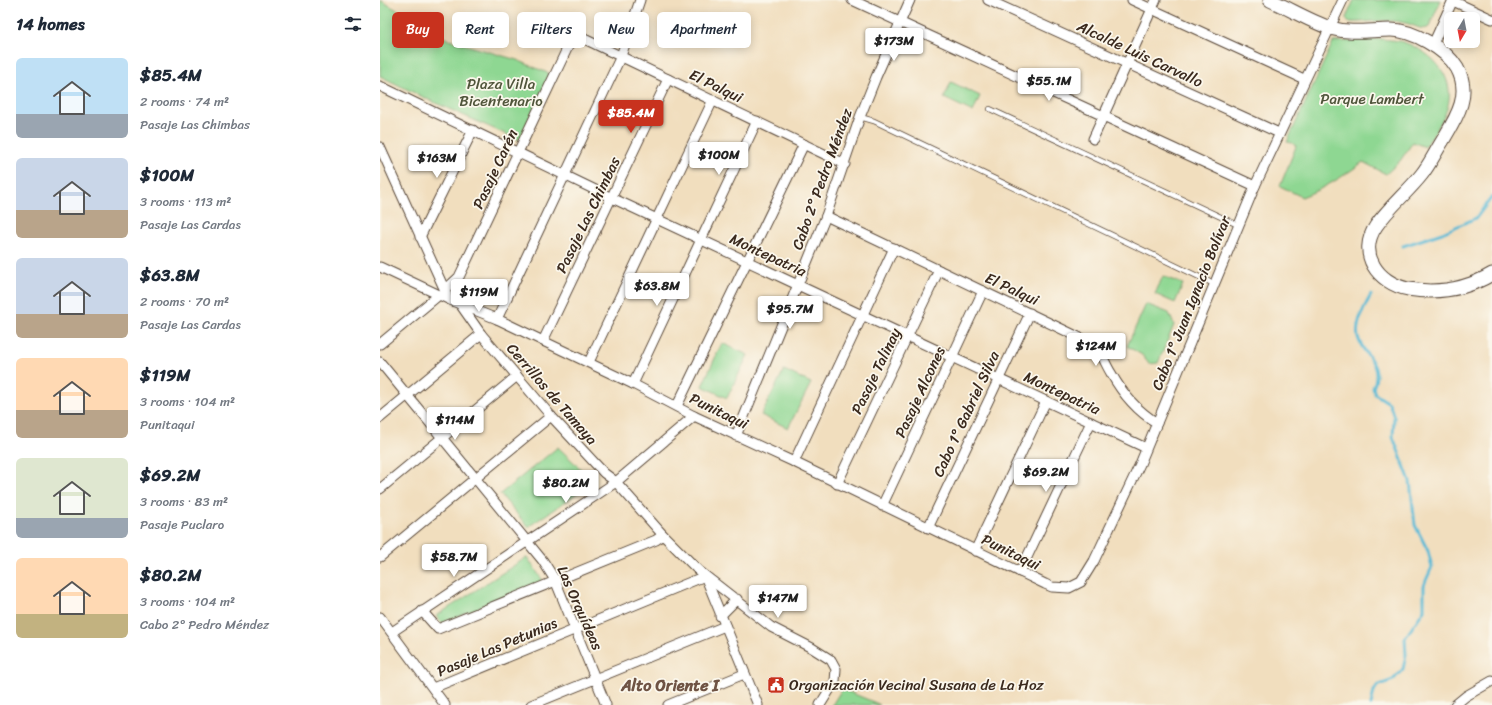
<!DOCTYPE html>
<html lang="en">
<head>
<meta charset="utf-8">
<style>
	body { margin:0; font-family:Sriracha,sans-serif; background:#f2f2f3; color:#1f2937; height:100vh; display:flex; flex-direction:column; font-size:15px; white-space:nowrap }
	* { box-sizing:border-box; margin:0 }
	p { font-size:13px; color:#747a83 }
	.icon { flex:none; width:22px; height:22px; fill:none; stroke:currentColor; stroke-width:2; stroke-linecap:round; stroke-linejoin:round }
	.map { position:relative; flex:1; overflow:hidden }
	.drawer { display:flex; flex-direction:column; background:#fff; width:380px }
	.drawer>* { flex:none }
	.guide { position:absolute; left:12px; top:12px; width:380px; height:36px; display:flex; gap:8px }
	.needle { width:26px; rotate:190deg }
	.controls { position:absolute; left:1064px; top:12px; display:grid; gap:8px }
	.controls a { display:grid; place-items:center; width:36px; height:36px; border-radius:6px; background:#fff; box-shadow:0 2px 10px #0003; font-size:20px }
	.price { position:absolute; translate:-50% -34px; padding:0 9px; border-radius:4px; background:#fff; color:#222; font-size:13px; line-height:26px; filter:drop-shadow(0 1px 2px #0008) }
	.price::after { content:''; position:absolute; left:50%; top:24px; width:12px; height:9px; margin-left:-6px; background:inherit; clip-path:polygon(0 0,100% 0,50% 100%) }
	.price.active { background:#c8321e; color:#fff }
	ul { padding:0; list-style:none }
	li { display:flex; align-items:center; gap:12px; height:100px; padding:0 16px }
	li span { display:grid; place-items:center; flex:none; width:112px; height:80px; border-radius:6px; color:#555 }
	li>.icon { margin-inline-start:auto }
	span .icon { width:48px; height:48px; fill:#fffc; stroke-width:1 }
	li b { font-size:17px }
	h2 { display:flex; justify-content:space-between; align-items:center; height:48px; padding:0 16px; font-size:17px }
	.chip { padding:0 14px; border-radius:6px; background:#fff; box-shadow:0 2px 10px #0003; font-size:14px; line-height:36px }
	.chip.active { background:#c8321e; color:#fff }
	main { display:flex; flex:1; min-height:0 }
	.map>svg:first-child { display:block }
	.green { fill:#8ed792; stroke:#648058 }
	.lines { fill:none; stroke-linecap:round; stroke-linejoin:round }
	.stream { stroke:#56b9d5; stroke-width:3 }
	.lane-casing { stroke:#564536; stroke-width:6 }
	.street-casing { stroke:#564536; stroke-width:11 }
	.secondary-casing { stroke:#564536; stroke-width:15 }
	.lane { stroke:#fff; stroke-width:4.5 }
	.street { stroke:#fff; stroke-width:9 }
	.secondary { stroke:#fff; stroke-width:13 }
	.labels { text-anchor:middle; stroke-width:3.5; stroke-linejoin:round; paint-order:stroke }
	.street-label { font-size:15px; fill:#3b2a1e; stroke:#fbf7ec }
	.park-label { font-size:15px; fill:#50553b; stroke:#fbf7ec }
	.poi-label { font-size:15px; fill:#3b2a1e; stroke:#fbf7ec; text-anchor:start }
	.neighbourhood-label { font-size:16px; font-weight:bold; fill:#6f5344; stroke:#fbf7ec }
</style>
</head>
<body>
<main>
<section class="drawer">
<h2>14 homes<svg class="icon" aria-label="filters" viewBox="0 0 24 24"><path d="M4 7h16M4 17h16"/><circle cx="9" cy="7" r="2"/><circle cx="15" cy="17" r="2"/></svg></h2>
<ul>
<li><span style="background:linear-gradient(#bfe0f5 70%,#9aa5b1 0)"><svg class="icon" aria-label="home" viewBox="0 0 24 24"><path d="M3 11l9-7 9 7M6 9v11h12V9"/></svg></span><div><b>$85.4M</b><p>2 rooms · 74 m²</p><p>Pasaje Las Chimbas</p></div></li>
<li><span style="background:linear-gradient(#c9d6e8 65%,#b9a48a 0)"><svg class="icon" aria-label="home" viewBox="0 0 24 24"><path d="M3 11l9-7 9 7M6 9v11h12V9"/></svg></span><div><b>$100M</b><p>3 rooms · 113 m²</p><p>Pasaje Las Cardas</p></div></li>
<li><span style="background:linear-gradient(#c9d6e8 70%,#b9a48a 0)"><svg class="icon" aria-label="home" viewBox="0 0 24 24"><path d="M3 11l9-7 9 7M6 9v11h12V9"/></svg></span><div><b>$63.8M</b><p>2 rooms · 70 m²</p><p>Pasaje Las Cardas</p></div></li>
<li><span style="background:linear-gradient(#ffd9b3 65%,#b9a48a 0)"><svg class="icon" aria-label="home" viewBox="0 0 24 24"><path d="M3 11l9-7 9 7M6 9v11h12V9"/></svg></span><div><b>$119M</b><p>3 rooms · 104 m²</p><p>Punitaqui</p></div></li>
<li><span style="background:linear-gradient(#dfe7d0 75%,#9aa5b1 0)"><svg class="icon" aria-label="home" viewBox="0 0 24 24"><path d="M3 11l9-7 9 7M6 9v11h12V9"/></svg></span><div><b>$69.2M</b><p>3 rooms · 83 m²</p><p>Pasaje Puclaro</p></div></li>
<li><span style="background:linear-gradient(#ffd9b3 70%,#c2b280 0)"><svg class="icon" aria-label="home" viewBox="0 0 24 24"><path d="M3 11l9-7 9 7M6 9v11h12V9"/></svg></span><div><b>$80.2M</b><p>3 rooms · 104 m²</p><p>Cabo 2° Pedro Méndez</p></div></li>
</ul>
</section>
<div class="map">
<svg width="1112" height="705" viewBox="0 0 1112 705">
	<rect width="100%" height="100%" fill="#fbf7ec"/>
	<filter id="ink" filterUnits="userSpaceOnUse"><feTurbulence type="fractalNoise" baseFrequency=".025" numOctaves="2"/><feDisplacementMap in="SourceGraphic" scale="8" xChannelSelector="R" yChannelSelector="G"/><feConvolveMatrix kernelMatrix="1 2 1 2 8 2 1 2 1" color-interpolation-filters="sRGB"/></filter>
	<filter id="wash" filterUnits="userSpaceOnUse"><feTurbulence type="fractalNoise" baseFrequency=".012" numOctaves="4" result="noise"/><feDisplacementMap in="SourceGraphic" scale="16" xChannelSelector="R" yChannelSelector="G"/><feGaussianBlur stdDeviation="0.9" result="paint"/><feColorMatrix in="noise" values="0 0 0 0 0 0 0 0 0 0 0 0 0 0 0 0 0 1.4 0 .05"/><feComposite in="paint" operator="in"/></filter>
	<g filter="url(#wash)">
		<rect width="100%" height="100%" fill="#f1debe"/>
		<g class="green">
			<polygon points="0,0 69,40 137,60 170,74 139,140 51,101 0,76"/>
			<path d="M974,0H1061L1049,27C1042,32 1033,24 1025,23C1007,18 987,23 968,22L966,18Z"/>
			<path d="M1002,39C1009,40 1019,40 1026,43C1053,53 1077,78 1067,109C1063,122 1052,136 1045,147L1033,142L1020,161L1006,174L983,162C964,176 945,188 922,197L900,186L915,149L916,146L912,143L907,142L953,42Z"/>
			<polygon points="571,82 600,96 593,112 564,98"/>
			<polygon points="783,276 803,284 795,303 775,294"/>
			<polygon points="766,304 789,313 794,325 778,363 769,364 762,355 747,346"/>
			<polygon points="342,343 368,355 347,398 322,386"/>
			<polygon points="404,370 431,383 408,428 381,415"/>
			<polygon points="178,447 214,482 148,527 120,494"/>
			<polygon points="147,557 163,581 62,623 56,616"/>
			<polygon points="462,689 496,703 500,705 452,705"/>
		</g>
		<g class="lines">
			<g class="stream">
				<polyline points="1023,246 1062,233 1096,218 1112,197"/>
				<path d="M991,295C985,306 975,324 978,337C983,356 1004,364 993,388L995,394L1009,403L1014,417L1013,437L1030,481L1035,525L1048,551L1052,567L1044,585V610L1025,638L1026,655L1023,669L1013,680L997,686L994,691L991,705"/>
			</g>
		</g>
	</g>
	<g filter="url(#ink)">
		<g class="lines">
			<defs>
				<g id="lane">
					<polyline points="610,109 858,225"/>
					<polyline points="480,117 494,121 834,284"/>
				</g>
				<g id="street">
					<polyline points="472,0 875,186"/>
					<polyline points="608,0 899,133"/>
					<polyline points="752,0 924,79"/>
					<polyline points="1073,1 1112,19"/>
					<polyline points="1053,44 1073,0"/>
					<polyline points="0,86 232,198 766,448"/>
					<polyline points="713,139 776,0"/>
					<polyline points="0,147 67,295"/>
					<path d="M446,216L711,343C722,351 724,362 731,373C742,393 757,411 777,423"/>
					<polyline points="40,237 93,130"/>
					<polyline points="0,267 70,300 117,319 253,384 314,416 414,462 665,584 672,587 689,588 701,582 714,561 760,464 875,186 963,0"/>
					<polyline points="65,290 79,277 194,34 465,164"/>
					<polyline points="80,304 101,334 171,416 224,473 236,482 283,535 318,570 391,627 432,648 451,660 456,669 455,681 440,705"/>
					<polyline points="117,319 241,56 260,0"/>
					<polyline points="163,341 288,79"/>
					<polyline points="0,344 59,295"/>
					<polyline points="0,362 163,561 175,580 226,705"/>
					<polyline points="209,362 333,100"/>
					<polyline points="253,384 377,121"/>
					<polyline points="297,406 424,144"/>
					<polyline points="0,418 101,334"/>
					<polyline points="356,436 446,216 480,117 496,77 530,0"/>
					<polyline points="414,462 514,248"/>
					<polyline points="457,484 559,270"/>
					<polyline points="0,489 137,376"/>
					<polyline points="502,506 603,291"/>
					<polyline points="548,528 650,313"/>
					<polyline points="595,551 666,401"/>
					<polyline points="0,557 171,416"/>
					<polyline points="640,572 711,422"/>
					<polyline points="325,576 378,705"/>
					<polyline points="42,611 58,629 276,540 283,535"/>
					<polyline points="340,616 357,599"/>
					<polyline points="0,617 65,705"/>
					<polyline points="12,632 236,482 314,416"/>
					<polyline points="53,688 325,576"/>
					<polyline points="151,705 345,626"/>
					<polyline points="288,705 364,674"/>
					<polyline points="1075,705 1086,696 1112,681"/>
				</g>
				<path id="secondary" d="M890,0C910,9 930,21 950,28C971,34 990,30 1011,30C1032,30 1066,49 1077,68C1093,96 1074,121 1060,145C1054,155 1049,165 1042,174C1028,192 1009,207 996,226C977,254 998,283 1028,289C1058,294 1085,290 1112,274"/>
			</defs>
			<use href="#lane" class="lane-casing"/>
			<use href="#street" class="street-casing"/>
			<use href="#secondary" class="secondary-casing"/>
			<use href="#lane" class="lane"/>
			<use href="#street" class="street"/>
			<use href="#secondary" class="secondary"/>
		</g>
	</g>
	<defs>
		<symbol id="civic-square" viewBox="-11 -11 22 22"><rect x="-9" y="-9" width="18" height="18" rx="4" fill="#c8321e" stroke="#fbf7ec"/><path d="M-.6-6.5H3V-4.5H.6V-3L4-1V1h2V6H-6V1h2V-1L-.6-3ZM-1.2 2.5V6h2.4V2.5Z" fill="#fff"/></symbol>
	</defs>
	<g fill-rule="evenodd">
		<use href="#civic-square" x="386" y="675" width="20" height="20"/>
	</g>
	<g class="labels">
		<g class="street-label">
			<text transform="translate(760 54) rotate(25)" y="5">Alcalde Luis Carvallo</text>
			<text transform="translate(336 86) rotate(26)" y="5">El Palqui</text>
			<text transform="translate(115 169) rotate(-65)" y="5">Pasaje Carén</text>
			<text transform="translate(442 179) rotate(-70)" y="5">Cabo 2° Pedro Méndez</text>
			<text transform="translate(208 215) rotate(-64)" y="5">Pasaje Las Chimbas</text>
			<text transform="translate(388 255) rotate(25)" y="5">Montepatria</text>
			<text transform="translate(632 289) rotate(25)" y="5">El Palqui</text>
			<text transform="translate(811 303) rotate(-68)" y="5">Cabo 1° Juan Ignacio Bolívar</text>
			<text transform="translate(496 371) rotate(-64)" y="5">Pasaje Talinay</text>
			<text transform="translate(540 392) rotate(-65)" y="5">Pasaje Alcones</text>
			<text transform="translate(682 393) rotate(25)" y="5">Montepatria</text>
			<text transform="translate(172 394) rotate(49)" y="5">Cerrillos de Tamaya</text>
			<text transform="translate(339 411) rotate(26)" y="5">Punitaqui</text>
			<text transform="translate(586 414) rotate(-65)" y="5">Cabo 1° Gabriel Silva</text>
			<text transform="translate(631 552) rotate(26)" y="5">Punitaqui</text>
			<text transform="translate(200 608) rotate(66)" y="5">Las Orquídeas</text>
			<text transform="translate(117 647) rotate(-23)" y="5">Pasaje Las Petunias</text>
		</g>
		<g class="park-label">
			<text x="121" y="89">Plaza Villa<tspan x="121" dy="17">Bicentenario</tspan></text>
			<text x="992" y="104">Parque Lambert</text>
		</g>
		<g class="poi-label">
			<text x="409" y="690">Organización Vecinal Susana de La Hoz</text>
		</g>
		<g class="neighbourhood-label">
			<text x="290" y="691">Alto Oriente I</text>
		</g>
	</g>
</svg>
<div class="controls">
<a><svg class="needle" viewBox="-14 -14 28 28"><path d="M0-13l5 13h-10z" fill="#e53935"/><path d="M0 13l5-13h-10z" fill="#747a83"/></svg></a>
</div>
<b class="price" style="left:514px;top:62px">$173M</b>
<b class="price" style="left:669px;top:102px">$55.1M</b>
<b class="price active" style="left:251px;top:134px">$85.4M</b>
<b class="price" style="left:339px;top:176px">$100M</b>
<b class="price" style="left:57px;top:179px">$163M</b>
<b class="price" style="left:277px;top:307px">$63.8M</b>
<b class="price" style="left:99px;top:313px">$119M</b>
<b class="price" style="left:410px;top:330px">$95.7M</b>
<b class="price" style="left:716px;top:367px">$124M</b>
<b class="price" style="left:75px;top:441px">$114M</b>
<b class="price" style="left:666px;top:493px">$69.2M</b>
<b class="price" style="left:186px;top:504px">$80.2M</b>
<b class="price" style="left:74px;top:578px">$58.7M</b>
<b class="price" style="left:398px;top:619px">$147M</b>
<div class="guide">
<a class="chip active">Buy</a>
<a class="chip">Rent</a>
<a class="chip">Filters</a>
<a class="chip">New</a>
<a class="chip">Apartment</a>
</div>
</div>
</main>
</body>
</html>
